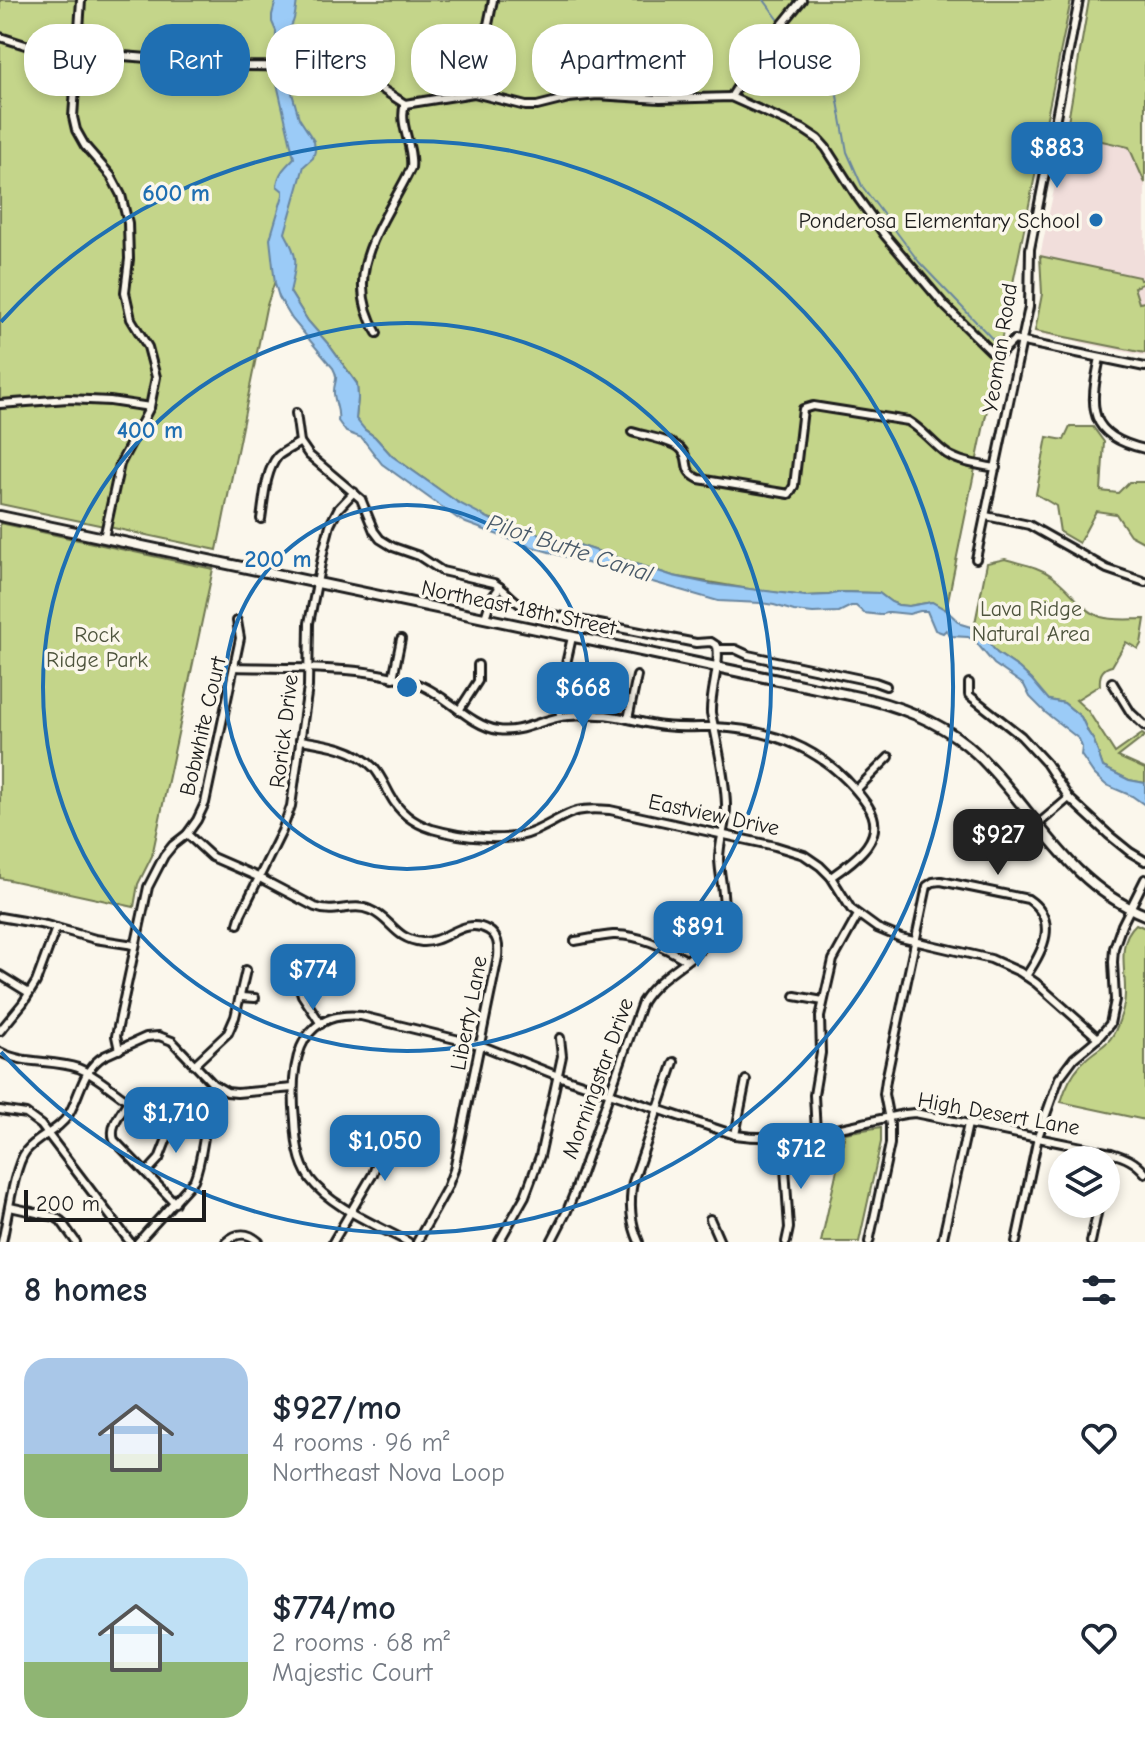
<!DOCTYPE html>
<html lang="en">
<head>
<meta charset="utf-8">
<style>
	body { margin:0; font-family:"Comic Neue",sans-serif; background:#f2f2f3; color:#1f2937; height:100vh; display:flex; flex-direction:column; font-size:30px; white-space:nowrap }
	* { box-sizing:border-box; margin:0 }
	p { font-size:26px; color:#747a83 }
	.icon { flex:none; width:44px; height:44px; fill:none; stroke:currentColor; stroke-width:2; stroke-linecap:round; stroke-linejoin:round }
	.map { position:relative; height:1242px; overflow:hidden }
	.details { display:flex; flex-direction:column; background:#fff; flex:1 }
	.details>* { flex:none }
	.banner { position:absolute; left:24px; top:24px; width:1098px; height:72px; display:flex; gap:16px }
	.fabs { position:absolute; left:1048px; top:1146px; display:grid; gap:16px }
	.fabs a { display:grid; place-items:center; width:72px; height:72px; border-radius:50%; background:#fff; box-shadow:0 4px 12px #0003; font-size:40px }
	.scale { position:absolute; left:24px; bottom:20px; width:182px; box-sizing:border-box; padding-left:8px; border:4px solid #1c1c1c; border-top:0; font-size:22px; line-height:28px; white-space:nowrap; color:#1c1c1c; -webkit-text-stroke:6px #fbf7ec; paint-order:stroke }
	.price { position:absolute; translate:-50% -68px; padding:0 18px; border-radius:16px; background:#1f6fb2; color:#fff; font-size:26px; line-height:52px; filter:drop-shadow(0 2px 4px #0008) }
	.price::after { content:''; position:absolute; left:50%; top:48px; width:24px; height:18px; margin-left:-12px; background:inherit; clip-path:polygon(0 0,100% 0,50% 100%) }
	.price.current { background:#222; color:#fff }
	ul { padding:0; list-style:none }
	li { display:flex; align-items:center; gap:24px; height:200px; padding:0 24px }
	li span { display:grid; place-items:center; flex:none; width:224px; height:160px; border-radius:24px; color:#555 }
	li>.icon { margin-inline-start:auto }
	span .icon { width:96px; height:96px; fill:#fffc; stroke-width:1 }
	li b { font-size:34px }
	h2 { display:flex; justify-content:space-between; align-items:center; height:96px; padding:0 24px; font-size:34px }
	.tag { padding:0 28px; border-radius:32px; background:#fff; box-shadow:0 4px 12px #0003; font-size:28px; line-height:72px }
	.tag.current { background:#1f6fb2; color:#fff }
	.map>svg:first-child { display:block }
	.built { fill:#f1dedb }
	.green { fill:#c4d58a; stroke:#707853; stroke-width:2 }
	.water { fill:#9bcbf7; stroke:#68859f; stroke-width:2 }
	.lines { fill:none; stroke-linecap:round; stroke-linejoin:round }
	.stream { stroke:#68859f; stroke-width:2 }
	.minor-casing { stroke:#1c1c1c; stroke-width:12 }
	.major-casing { stroke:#1c1c1c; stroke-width:14 }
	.minor { stroke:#fbf7ec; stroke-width:6 }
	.major { stroke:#fbf7ec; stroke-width:8 }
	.ring { fill:none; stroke:#1f6fb2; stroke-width:4 }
	.poi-dot { fill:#1f6fb2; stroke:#fbf7ec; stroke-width:3 }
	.labels { text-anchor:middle; stroke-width:7; stroke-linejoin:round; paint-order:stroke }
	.poi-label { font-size:22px; fill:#1c1c1c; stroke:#fbf7ec; text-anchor:end }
	.street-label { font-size:22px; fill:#1c1c1c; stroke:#fbf7ec }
	.park-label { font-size:22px; fill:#4e543d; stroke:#fbf7ec }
	.water-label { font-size:24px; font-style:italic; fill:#485969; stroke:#fbf7ec }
	.centre { fill:#1f6fb2; stroke:#fbf7ec; stroke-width:4 }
	.ring-label { font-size:24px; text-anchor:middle; font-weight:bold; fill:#1f6fb2; stroke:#fbf7ec; stroke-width:7; stroke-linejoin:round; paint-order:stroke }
</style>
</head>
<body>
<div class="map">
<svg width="1145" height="1242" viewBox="0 0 1145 1242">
	<rect width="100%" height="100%" fill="#fbf7ec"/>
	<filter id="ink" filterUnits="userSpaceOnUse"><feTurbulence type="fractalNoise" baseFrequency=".0125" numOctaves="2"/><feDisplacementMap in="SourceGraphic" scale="16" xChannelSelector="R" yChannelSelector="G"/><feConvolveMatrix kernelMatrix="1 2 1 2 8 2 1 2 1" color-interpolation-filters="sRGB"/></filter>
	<g filter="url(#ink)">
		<polygon class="built" points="1066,133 1129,147 1145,183 1145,356 1035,333 1042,294 1040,256"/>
		<g class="green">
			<polygon points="0,0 1071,0 946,610 932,602 909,606 898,605 891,602 879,593 841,592 829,595 805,596 755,590 673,576 579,545 540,535 482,516 457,502 392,456 375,437 360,426 356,419 358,398 357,383 329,345 308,321 290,292 291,286 288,242 266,308 217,550 0,504"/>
			<polygon points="1089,0 1145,0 1145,183 1129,147 1066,133"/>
			<polygon points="1040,256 1139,277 1140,280 1145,279 1145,283 1134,287 1139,303 1145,302 1145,353 1035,331 1042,294"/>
			<polygon points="1070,427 1093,427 1104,442 1101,491 1118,493 1129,482 1145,482 1145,543 1130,535 1116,514 1096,511 1079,543 1060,532 1056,506 1036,494 1047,437 1064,440"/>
			<polygon points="0,523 213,569 152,856 138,884 134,907 0,878"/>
			<path d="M1005,559C1021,564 1038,566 1052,576C1070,588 1081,610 1101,617C1114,621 1131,619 1145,619L1141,644L1138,649L1126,642L1112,666C1102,668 1099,675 1100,685L1076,700L1088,711L1115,753L1142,734L1145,736L1118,757L1145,769V783L1129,780L1103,767L1094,741L1088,732L1081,717L1064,703L1049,700L1045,697L1032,680L1019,668L997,653L981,633L974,628L987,563Z"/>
			<path d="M1136,924L1145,928V1120L1061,1102C1065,1088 1071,1075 1081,1064C1099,1044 1111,1049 1120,1018C1123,1010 1125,1002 1125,994C1126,970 1116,942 1136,924Z"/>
			<polygon points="881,1127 881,1142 859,1242 821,1242 845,1133"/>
		</g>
		<path class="water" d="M276,0H297C295,15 295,26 283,35L281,69L287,75L299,118L314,141L315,151L313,158L304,166L285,233C300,260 296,264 290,292L308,321L329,345L357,384L358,398L356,419L365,430L375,437L392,456L457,502L494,521L579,545L673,576L711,584L805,596L829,595L841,592L879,593L891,602L898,605L909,606L932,602L946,610L961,624L974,628L981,633L997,653L1019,668L1032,680L1049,700L1064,703L1081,717L1088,732L1094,741L1103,767L1129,780L1145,783V805L1132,796L1106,785L1094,774L1081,755L1082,747L1079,739L1046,713L1030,697L1024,685L994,664L975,641L968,637L950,636L946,630L943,633L935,630L927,611H920L909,614L890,612L880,615L864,613L856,606H851L839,612L813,613L794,611L774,605L761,603L718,601L525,545L466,523L457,518L382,464L362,438L346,432L338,421C340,411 335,404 334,394C333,381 340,381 333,368L292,319L279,297L275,284L270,239L283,195V191L277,186C278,173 285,167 294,158L275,75L276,31L272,22V15Z"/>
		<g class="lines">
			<g class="stream">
				<polyline points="764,0 778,19"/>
				<polyline points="787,28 795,34 821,64 833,73 847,152 862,186 919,262 999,346"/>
			</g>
			<defs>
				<g id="minor">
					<polyline points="81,0 73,117 76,130 85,146 111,176 121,195 128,223 129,259 125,292 131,319 148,347 156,377 150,407 120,464 104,538"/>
					<polyline points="0,37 38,49 245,66 333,67 357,73 405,104 474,93 526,106 537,106 569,98 597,95 660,99 731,97 803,129 818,139 826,148 858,198 884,234 945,306 991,351 1001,353 1014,340 1145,367"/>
					<polyline points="474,93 493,0"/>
					<polyline points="731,97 759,53 802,0"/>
					<path d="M377,333C340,272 384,224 411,168C414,146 398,125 405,104"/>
					<path d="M1100,358C1089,407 1087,436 1145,449"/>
					<polyline points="0,404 68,399 110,401 150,407"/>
					<path d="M296,413L300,442L309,455L361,499L374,531L380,539L393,547L419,556L442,571L494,583C509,592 514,604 533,611L696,643L711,642L717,646C721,664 710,692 711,713C717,740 725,777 726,804C727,823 719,840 719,859C720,886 732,911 713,936C693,962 660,973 642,1002L575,1191L567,1211L551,1242"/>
					<path d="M632,432C645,436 672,440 681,449C692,460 680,470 699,479L789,494L794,486L803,409L813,406L908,421C923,430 933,444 947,454C961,463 980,465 996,468"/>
					<polyline points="986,516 1029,525 1107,569 1145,582"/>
					<path d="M261,519C264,501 265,471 278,456C284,451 293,447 300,442"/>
					<polyline points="976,559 1029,307 1030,249 1079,0"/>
					<polyline points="485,618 491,599 500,587"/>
					<polyline points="718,649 735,649 748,655 875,682 886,686"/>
					<path d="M234,667C291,669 367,664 420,685C448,696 469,725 498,730C522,734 545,717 569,716C579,716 589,714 599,715C621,715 643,724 664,726C680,728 697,727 713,727C777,729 831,752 868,806C889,838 853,861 831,877"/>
					<polyline points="393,678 401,639"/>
					<polyline points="1112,682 1131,713 1145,726"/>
					<polyline points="969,683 969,695 1021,736 1046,763 1069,798 1109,835 1130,852 1145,861"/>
					<polyline points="460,709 478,681 478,665"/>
					<polyline points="560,717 559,695 572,637"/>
					<polyline points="628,719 637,676"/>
					<path d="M300,740C326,744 355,748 374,768C381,776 385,786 390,795C399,812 413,823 432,829C460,837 507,844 535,831C568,816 569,806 610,810L775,846L804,855L820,866L831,877L851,909L877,928L901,938L991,959L1020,972L1036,983L1098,1038"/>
					<polyline points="856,790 889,757"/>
					<polyline points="1037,825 1069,798"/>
					<path d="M187,834L212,857L258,877L315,907C335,915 352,902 370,910C392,919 394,939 422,942C446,943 464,916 488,930C498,936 499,945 498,957L454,1170L447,1188L417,1242"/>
					<polyline points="0,917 46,925 95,939 134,945"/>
					<polyline points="238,924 241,914 282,831 291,806 308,687 309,623 324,548 330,525 338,509 354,492"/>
					<path d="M575,941C588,939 601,936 613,935C639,934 664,947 686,960"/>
					<polyline points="0,975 29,993"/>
					<polyline points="297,978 302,995 321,1024"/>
					<polyline points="795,996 823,1001"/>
					<polyline points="241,997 255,998"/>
					<polyline points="0,1031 23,1003 36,982 56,928"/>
					<polyline points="119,1050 116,1036 148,887 164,856 173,845 187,834 197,820 205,803 240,638 237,621"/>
					<path d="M0,1052C24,1065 53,1059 78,1068C101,1077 118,1097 140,1108C161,1118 184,1119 206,1123"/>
					<polyline points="194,1065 228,1033 235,1017 246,970"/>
					<path d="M128,1101C121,1113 109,1126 114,1140L175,1203"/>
					<polyline points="0,1110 26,1114 41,1125 130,1242"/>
					<polyline points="816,1133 814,1095 821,1053 820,1017 833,960 858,915"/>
					<polyline points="735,1135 746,1080"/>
					<polyline points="783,1138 789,1228 786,1242"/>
					<polyline points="147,1172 159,1159 175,1118"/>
					<polyline points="1106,1174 1111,1153"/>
					<polyline points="10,1207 55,1217 61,1221 76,1242"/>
					<polyline points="710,1219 720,1242"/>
					<path d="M2,1242C7,1221 14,1166 26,1151C38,1136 59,1131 69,1114C80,1095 83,1068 104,1056L146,1037L159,1036L172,1041L213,1084L227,1092L237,1093L293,1088"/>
					<path d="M138,1242L194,1180C206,1151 202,1116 219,1088"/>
					<path d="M226,1242C237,1232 248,1232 259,1242"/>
					<polyline points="333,1242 373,1174 385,1140"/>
					<path d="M408,1242C377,1225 331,1207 310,1179C298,1162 296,1140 295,1120C290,1070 294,1010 361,1016L480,1045L558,1076L735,1135C796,1144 846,1125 905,1114L915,1113L1111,1153C1125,1157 1135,1161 1145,1173"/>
					<polyline points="499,1242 525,1196 540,1156 562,1056 560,1038"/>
					<path d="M639,1242C630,1222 629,1203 633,1182L674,1062"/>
					<path d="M869,1242L890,1144V1125L884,1094L886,1080L927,886L933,882L941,881L1028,899C1059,920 1044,950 1026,976"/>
					<polyline points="942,1242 968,1124"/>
					<polyline points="1016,1242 1038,1137 1059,1078 1074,1058 1098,1038 1110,1024 1115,1000 1113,962 1114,948 1122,925 1145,879"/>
					<polyline points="1091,1242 1099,1204"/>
				</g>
				<path id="major" d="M0,516L868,699C908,709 947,725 977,754C1035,810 1066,883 1145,915"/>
			</defs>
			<use href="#minor" class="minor-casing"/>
			<use href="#major" class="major-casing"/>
			<use href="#minor" class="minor"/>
			<use href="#major" class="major"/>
		</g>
	</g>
	<g class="ring">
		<circle cx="407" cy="687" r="182"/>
		<circle cx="407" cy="687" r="364"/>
		<path d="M1 322A546 546 0 1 1 1 1052"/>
	</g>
	<circle class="poi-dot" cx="1096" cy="220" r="8"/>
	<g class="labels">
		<g class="poi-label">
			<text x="1080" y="228">Ponderosa Elementary School</text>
		</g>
		<g class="street-label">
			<text transform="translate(999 348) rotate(-81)" y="8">Yeoman Road</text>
			<text transform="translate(519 607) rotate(12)" y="8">Northeast 18th Street</text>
			<text transform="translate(202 726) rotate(-77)" y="8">Bobwhite Court</text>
			<text transform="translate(283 731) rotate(-83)" y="8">Rorick Drive</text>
			<text transform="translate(714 814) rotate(12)" y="8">Eastview Drive</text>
			<text transform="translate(468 1013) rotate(-79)" y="8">Liberty Lane</text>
			<text transform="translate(597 1078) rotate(-70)" y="8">Morningstar Drive</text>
			<text transform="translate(999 1113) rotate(10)" y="8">High Desert Lane</text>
		</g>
		<g class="park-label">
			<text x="1031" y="616">Lava Ridge<tspan x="1031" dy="25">Natural Area</tspan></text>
			<text x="97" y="642">Rock<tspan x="97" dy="25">Ridge Park</tspan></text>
		</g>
		<g class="water-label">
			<text transform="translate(570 548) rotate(18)" y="8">Pilot Butte Canal</text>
		</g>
	</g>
	<circle cx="407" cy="687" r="12" class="centre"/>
	<g class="ring-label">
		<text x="176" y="201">600 m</text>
		<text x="150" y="438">400 m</text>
		<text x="278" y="567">200 m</text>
	</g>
</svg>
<div class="fabs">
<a><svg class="icon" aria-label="layers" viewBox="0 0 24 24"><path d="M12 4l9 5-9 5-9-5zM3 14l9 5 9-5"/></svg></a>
</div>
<div class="scale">200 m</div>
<b class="price" style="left:1057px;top:190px">$883</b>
<b class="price" style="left:583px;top:730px">$668</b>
<b class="price current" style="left:998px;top:877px">$927</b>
<b class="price" style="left:698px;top:969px">$891</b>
<b class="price" style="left:313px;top:1012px">$774</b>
<b class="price" style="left:176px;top:1155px">$1,710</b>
<b class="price" style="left:385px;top:1183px">$1,050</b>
<b class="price" style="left:801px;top:1191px">$712</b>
<div class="banner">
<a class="tag">Buy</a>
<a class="tag current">Rent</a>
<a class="tag">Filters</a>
<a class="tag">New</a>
<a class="tag">Apartment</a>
<a class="tag">House</a>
</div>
</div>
<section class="details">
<h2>8 homes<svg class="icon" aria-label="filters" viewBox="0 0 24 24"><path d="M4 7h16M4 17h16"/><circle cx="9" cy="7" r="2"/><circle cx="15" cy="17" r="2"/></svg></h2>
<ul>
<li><span style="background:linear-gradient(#a9c7e8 60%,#8fb573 0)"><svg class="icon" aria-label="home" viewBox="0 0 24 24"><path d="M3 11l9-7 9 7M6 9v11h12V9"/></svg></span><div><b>$927/mo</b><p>4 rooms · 96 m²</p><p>Northeast Nova Loop</p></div><svg class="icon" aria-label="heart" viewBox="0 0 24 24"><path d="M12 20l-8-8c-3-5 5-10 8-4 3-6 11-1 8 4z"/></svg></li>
<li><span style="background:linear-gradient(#bfe0f5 65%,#8fb573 0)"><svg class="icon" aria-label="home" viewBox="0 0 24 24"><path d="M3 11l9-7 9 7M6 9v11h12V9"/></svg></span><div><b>$774/mo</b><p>2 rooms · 68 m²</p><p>Majestic Court</p></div><svg class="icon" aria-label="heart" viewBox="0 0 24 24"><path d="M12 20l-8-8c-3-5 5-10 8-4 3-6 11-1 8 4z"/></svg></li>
</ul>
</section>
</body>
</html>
